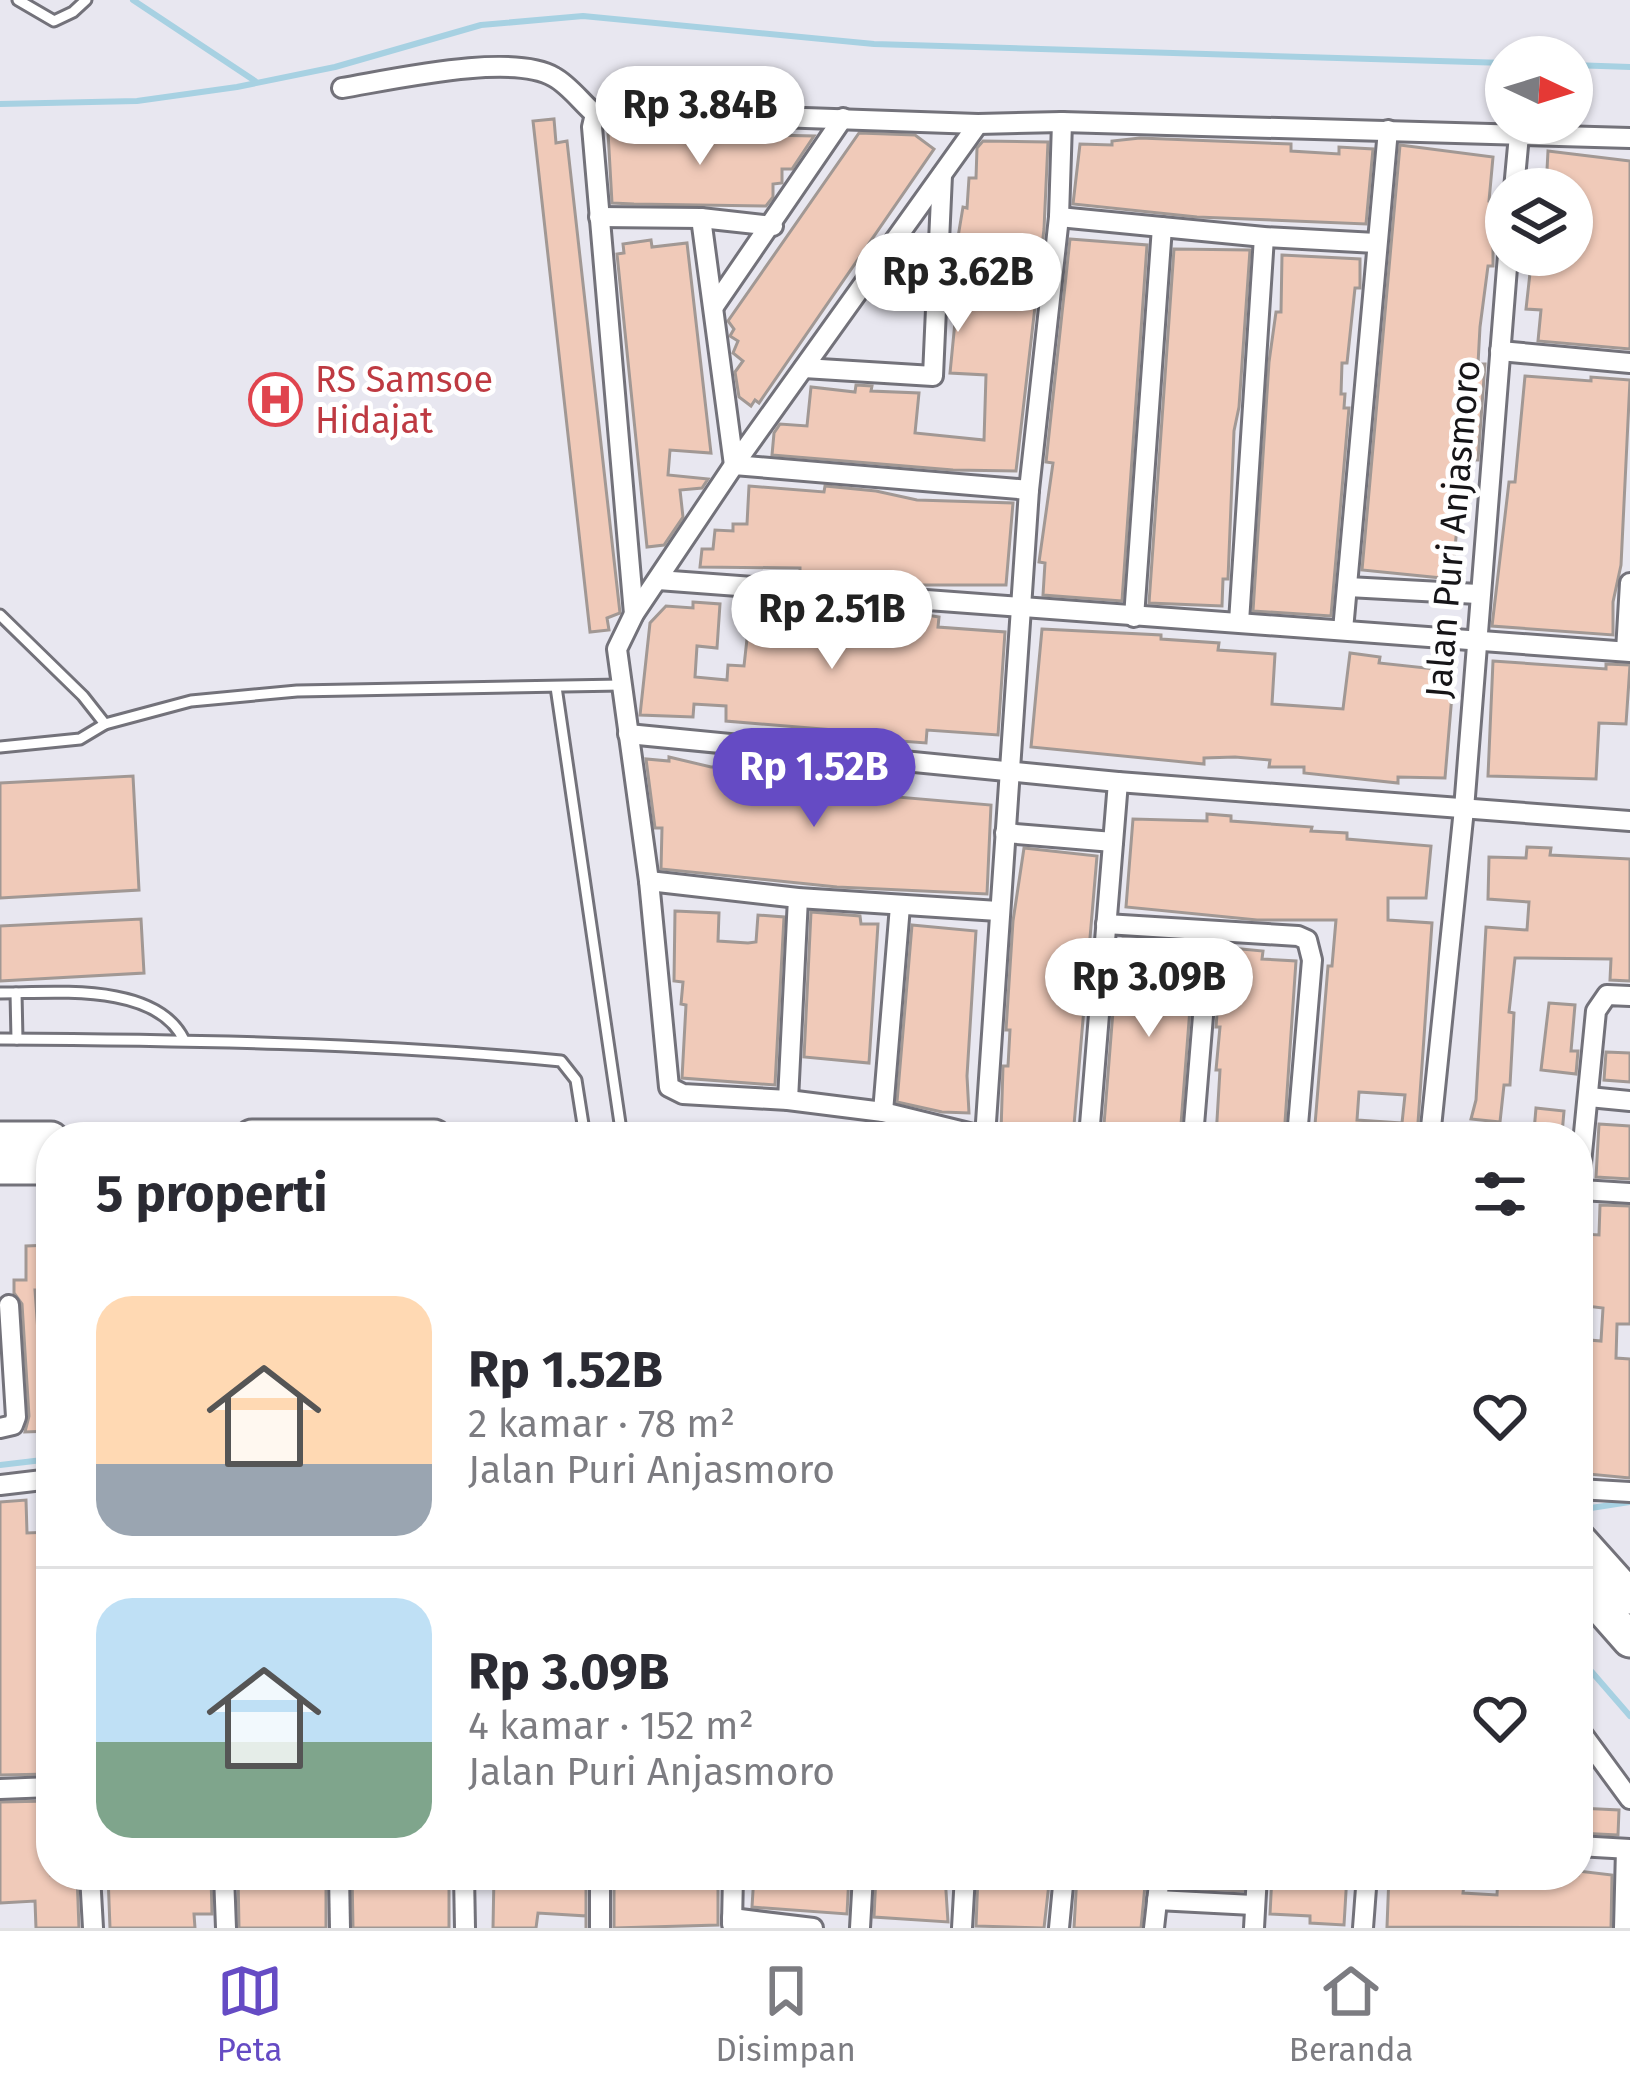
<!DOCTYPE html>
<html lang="id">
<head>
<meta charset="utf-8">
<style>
	body { margin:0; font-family:"Fira Sans",sans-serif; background:#f7f7f7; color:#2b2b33; height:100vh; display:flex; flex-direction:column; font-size:45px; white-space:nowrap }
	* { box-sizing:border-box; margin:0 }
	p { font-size:39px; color:#7c7c81 }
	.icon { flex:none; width:66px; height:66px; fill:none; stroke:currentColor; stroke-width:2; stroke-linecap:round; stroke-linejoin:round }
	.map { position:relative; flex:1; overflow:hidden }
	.sheet { position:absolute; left:36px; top:1122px; width:1557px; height:768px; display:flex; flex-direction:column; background:#fff; border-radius:48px; box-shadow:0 3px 9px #0004 }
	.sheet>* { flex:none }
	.needle { width:78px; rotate:94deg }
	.fabs { position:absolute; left:1485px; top:36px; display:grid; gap:24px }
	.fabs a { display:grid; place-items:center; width:108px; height:108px; border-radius:50%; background:#fff; box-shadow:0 3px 9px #0004; font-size:60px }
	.price { position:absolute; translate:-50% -102px; padding:0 27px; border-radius:42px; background:#fff; color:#222; font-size:39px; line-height:78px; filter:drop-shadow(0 3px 6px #0008) }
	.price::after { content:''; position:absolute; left:50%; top:72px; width:36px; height:27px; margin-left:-18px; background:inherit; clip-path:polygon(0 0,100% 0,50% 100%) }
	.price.on { background:#654bc4; color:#fff }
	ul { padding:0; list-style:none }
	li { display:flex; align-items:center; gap:36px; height:300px; padding:0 60px }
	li+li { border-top:3px solid #e1e1e2 }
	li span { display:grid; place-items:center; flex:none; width:336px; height:240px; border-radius:36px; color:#555 }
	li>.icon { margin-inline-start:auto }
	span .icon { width:144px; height:144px; fill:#fffc; stroke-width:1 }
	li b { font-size:51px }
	h2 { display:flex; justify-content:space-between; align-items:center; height:144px; padding:0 60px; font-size:51px }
	.dock { display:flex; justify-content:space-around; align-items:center; height:168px; border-top:3px solid #e1e1e2; background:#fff; font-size:33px; color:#7c7c81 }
	.dock a { display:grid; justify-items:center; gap:6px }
	.dock .on { color:#654bc4 }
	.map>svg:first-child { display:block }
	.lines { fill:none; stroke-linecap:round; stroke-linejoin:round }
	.stream { stroke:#a7d1e2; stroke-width:6 }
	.building { fill:#f0cab9; stroke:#a19894; stroke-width:3; fill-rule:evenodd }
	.lane-casing { stroke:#73727a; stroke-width:15 }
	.street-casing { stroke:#73727a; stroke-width:24 }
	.highway-casing { stroke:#73727a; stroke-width:39 }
	.lane { stroke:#fff; stroke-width:9 }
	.street { stroke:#fff; stroke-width:18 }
	.highway { stroke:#fff; stroke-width:33 }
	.labels { text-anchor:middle; stroke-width:10; stroke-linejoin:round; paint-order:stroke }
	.health-label { font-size:36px; fill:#be3a42; stroke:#fff; text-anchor:start }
	.street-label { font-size:36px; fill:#161518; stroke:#fff }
</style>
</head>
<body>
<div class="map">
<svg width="1630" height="1928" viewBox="0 0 1630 1928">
	<rect width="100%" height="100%" fill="#e8e7f0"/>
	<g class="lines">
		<g class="stream">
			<polyline points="133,0 255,81"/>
			<polyline points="1572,65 1630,67"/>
			<polyline points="0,104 137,101 237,87 335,67 481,25 583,16 874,44 1506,63"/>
			<polyline points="0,1465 51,1459"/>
			<polyline points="1578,1510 1630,1502"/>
			<polyline points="1578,1656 1630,1716"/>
		</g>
	</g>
	<g class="building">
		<polygon points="554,119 556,143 567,141 620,613 607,618 609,630 590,632 533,121"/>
		<polygon points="608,132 769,135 814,136 792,169 782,169 782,183 773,184 773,197 766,206 634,204 612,203"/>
		<polygon points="859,133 915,135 934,149 759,403 755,400 751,406 739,397 735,372 743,361 733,353 738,341 730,336 734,329 728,321"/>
		<polygon points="1140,138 1291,144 1291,151 1339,154 1339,147 1373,149 1366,224 1197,217 1073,204 1080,144 1112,145 1112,141"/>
		<polygon points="983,141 1048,142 1044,229 1016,471 953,470 772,455 774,433 780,424 807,426 811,387 855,392 856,385 872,386 871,391 919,393 915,433 984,440 986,375 950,373 955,322 954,300 951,300 952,248 956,249 963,207 967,208 969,178 976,178 977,148"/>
		<polygon points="1400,145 1493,157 1489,201 1493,201 1493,266 1488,266 1480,327 1478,364 1485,364 1478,460 1464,460 1462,528 1457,527 1452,579 1362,570"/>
		<polygon points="1548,151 1630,161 1630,349 1538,341 1541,310 1526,309 1532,255 1572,255 1572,189 1546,189"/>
		<polygon points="1070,239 1147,245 1122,601 1043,595 1045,563 1039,562 1053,463 1046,462"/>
		<polygon points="651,240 652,247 687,243 711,453 670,450 668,475 708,479 702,488 680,490 683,517 664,545 647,547 617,254 624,253 623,244"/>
		<polygon points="1174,249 1250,250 1239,407 1234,431 1228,579 1223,579 1222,606 1149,603"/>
		<polygon points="1282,255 1360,259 1360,288 1355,288 1347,363 1342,363 1341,394 1345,394 1344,408 1349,408 1331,616 1253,611 1269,362 1276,312 1281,312"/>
		<polygon points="1525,376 1591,381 1591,377 1630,380 1621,565 1613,602 1613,635 1492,626 1509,482 1515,482"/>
		<polygon points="749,486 824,492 825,486 876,491 917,500 1013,503 1006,585 909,585 800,574 800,568 700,567 702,549 713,549 715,530 733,531 733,524 747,524"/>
		<polygon points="693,602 720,604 717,648 697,646 695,677 727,680 728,665 744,666 751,603 798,609 908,612 939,617 938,627 1005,632 998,735 927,730 926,743 887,740 857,735 857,732 726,721 726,706 694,704 693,717 640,715 650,623 666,606 693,608"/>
		<polygon points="1042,629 1161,635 1161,639 1219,643 1218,650 1275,654 1272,704 1343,709 1350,653 1380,657 1379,663 1454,671 1445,778 1398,777 1398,783 1304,773 1304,767 1269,767 1270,760 1235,757 1204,758 1204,764 1031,747"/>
		<polygon points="1493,661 1606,669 1606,664 1630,665 1626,724 1599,723 1596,779 1488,776"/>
		<polygon points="669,757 711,767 757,766 852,773 850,793 991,805 987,894 837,887 661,869 662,828 655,828 646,759 669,761"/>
		<polygon points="133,776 139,890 0,898 0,783"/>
		<path d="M1207,814L1231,816V821L1312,827L1311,831L1347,833V839L1431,846L1426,898H1388V920L1432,923L1417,1137H1314L1328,966H1332L1336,920H1257L1126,907L1133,819L1207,821ZM1359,1092L1405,1095L1402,1123L1357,1120Z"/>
		<polygon points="1527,847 1551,848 1550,855 1630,859 1630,981 1610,980 1611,959 1515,958 1509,1012 1514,1013 1510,1085 1504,1085 1500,1122 1471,1119 1476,1100 1486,927 1527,930 1529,902 1488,899 1489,857 1526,858"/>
		<polygon points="1024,848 1097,856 1073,1137 1001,1132 1003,1066 1008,1066 1010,1030 1006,1030 1013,921"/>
		<polygon points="675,911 719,913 718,941 748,943 756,942 758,915 784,917 775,1085 682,1078 686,1005 681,1004 683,982 674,981"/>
		<polygon points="811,912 860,916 861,924 878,924 869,1063 804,1057"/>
		<polygon points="141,919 144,973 0,981 0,926"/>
		<polygon points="912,925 976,931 967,1076 969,1113 942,1112 897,1102"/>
		<polygon points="1123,939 1195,944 1180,1137 1103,1137 1115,986 1120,986"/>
		<polygon points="1231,948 1263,951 1262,959 1296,961 1284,1137 1216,1137 1220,1070 1216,1070 1220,1027 1216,1027 1218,1001 1227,1002"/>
		<polygon points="1549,1003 1575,1005 1571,1051 1578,1051 1576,1074 1541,1070"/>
		<polygon points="1606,1052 1630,1053 1630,1082 1604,1080"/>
		<polygon points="1536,1108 1564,1111 1562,1134 1534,1131"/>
		<polygon points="1599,1124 1630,1126 1630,1179 1596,1177"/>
		<polygon points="1600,1205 1630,1206 1630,1324 1617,1324 1616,1358 1630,1359 1630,1478 1588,1474 1588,1468 1578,1467 1578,1339 1601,1341 1603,1308 1578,1305 1578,1265 1582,1265 1584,1234 1599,1235"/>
		<polygon points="51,1245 51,1290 35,1290 38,1332 43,1332 44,1381 47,1403 51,1403 51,1431 25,1432 29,1416 22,1304 14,1293 14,1280 26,1280 26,1246"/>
		<polygon points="26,1500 27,1533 51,1532 51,1774 0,1775 0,1502"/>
		<polygon points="51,1801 51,1875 77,1875 79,1928 36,1928 35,1901 0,1903 0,1802"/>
		<polygon points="1578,1808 1619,1810 1618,1835 1578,1833"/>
		<polygon points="1578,1871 1612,1875 1611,1928 1387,1927 1389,1875 1465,1875 1463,1893 1497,1895 1498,1875 1578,1875"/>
		<polygon points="108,1875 179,1879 179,1875 211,1875 212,1914 194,1914 195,1928 110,1928"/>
		<polygon points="238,1875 326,1875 326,1928 239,1928"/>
		<polygon points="352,1875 449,1875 449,1928 353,1928"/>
		<polygon points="494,1875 586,1875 586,1928 586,1916 538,1913 536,1928 493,1928"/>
		<polygon points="650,1875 718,1875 718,1925 614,1928 614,1878 650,1880"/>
		<polygon points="754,1875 849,1875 847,1914 752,1907"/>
		<polygon points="876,1875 945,1876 948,1922 874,1917"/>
		<polygon points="978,1875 1050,1875 1044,1928 976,1926"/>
		<polygon points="1077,1875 1146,1875 1141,1928 1074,1928"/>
		<polygon points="1178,1875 1243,1876 1243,1891 1177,1888"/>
		<polygon points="1272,1875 1347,1875 1344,1925 1310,1923 1310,1916 1270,1914"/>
	</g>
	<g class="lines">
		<defs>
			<g id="lane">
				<polyline points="18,0 54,21 73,12 86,0"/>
				<polyline points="0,615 83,696 105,724"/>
				<polyline points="556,687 622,1137"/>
				<polyline points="0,747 80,739 105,724 191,701 297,691 621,685"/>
				<path d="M0,993C55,993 156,982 184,1040"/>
				<polyline points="16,993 17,1039"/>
				<path d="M0,1039C187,1040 375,1043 561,1061L576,1080L585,1137"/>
			</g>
			<g id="street">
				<path d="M342,88C391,80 512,52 554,77C569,85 582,103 595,114"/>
				<polyline points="595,114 604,111 978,124 1062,122 1630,138"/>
				<polyline points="595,114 592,127 634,614"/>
				<polyline points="978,124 734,465 634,614 617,649 649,881 669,1087 683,1094 788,1100 883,1112 985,1137"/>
				<polyline points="1514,189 1519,135"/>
				<polyline points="599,217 701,218 773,226"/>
				<polyline points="1059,217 1264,237 1376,243"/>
				<polyline points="701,218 734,465 1029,490"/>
				<polyline points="715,305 843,118"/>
				<polyline points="1500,351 1630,363"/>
				<polyline points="804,368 933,376 942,175"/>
				<polyline points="658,580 1630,652"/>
				<polyline points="1348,587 1478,594"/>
				<polyline points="1134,617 1162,227"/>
				<polyline points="1239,622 1264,237"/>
				<polyline points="1343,630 1388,130"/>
				<polyline points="1626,651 1630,583"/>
				<polyline points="628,734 1118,782 1630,821"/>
				<polyline points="1005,833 1113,842"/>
				<polyline points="649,881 798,898 998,911"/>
				<polyline points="1106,924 1298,936 1307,940 1312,960 1297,1137"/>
				<polyline points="1589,1097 1630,1101"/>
				<polyline points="788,1100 798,898"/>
				<polyline points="883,1112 900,906"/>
				<polyline points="985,1137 1029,490 1059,217 1062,122"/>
				<polyline points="1089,1137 1118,782"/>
				<polyline points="1193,1137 1210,931"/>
				<polyline points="1430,1137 1464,809 1508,255"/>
				<polyline points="1581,1190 1630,1193"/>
				<polyline points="1578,1194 1596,1011 1607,995 1630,996"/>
				<polyline points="0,1428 13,1425 16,1417 9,1305"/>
				<polyline points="0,1485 51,1479"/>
				<polyline points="1578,1489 1630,1492"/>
				<polyline points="1578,1728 1630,1799"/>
				<polyline points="0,1789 51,1787"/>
				<polyline points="1578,1846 1630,1849"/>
				<polyline points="90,1875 93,1928"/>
				<polyline points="224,1875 226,1928"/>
				<polyline points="339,1875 340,1928"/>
				<polyline points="464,1875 465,1928"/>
				<polyline points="1157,1900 1253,1905"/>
				<polyline points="732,1918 813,1928"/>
				<polyline points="732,1924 733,1875"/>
				<polyline points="600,1928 600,1875"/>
				<polyline points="860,1928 863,1875"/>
				<polyline points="962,1928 965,1875"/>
				<polyline points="1059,1928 1064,1875"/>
				<polyline points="1154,1928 1160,1875"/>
				<polyline points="1254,1928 1257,1875"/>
				<polyline points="1363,1928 1367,1875"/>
				<polyline points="1624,1928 1626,1849"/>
			</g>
			<g id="highway">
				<polyline points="252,1137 434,1137"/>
				<polyline points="0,1139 51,1139"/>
				<polyline points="0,1167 51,1167"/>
				<polyline points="1578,1539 1630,1597"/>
				<polyline points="1578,1581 1630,1640"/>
			</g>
		</defs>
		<use href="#lane" class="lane-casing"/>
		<use href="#street" class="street-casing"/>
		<use href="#highway" class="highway-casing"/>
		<use href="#lane" class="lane"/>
		<use href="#street" class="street"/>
		<use href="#highway" class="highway"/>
	</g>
	<defs>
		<symbol id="hospital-ring" viewBox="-11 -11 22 22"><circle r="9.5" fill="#fff" stroke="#e0444e" stroke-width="1.5"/><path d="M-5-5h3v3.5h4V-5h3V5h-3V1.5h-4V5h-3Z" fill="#e0444e"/></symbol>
	</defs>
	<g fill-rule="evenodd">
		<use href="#hospital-ring" x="246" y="370" width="59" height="59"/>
	</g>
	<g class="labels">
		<g class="health-label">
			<text x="315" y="392">RS Samsoe<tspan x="315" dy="41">Hidajat</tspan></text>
		</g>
		<g class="street-label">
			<text transform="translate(1452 529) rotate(-85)" y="13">Jalan Puri Anjasmoro</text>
		</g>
	</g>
</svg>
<div class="fabs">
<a><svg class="needle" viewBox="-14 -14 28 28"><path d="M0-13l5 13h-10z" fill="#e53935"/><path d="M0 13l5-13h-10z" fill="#7c7c81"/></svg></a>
<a><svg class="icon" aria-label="layers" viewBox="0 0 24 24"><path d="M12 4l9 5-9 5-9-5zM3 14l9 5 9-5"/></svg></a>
</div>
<b class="price" style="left:700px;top:168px">Rp 3.84B</b>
<b class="price" style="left:958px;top:335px">Rp 3.62B</b>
<b class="price" style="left:832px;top:672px">Rp 2.51B</b>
<b class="price on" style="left:814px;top:830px">Rp 1.52B</b>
<b class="price" style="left:1149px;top:1040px">Rp 3.09B</b>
<section class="sheet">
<h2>5 properti<svg class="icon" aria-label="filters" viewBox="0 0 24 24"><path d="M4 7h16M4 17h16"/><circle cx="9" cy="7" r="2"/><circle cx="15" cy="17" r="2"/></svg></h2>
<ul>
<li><span style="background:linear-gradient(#ffd9b3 70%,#9aa5b1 0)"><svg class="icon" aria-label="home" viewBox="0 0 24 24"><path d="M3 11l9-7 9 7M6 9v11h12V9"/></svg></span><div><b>Rp 1.52B</b><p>2 kamar · 78 m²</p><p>Jalan Puri Anjasmoro</p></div><svg class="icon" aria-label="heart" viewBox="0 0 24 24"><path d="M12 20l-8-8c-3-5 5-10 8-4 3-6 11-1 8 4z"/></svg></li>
<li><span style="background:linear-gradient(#bfe0f5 60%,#7fa58c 0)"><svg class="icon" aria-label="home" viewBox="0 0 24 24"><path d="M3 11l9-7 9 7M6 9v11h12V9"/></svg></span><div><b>Rp 3.09B</b><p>4 kamar · 152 m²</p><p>Jalan Puri Anjasmoro</p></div><svg class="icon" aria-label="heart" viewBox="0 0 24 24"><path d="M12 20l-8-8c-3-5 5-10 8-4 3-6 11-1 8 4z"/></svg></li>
</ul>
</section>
</div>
<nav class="dock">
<a class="on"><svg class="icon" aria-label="map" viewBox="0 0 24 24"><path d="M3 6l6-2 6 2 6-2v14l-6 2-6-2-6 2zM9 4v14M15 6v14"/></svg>Peta</a>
<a><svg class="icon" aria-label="saved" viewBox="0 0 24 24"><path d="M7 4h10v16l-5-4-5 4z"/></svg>Disimpan</a>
<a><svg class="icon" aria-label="home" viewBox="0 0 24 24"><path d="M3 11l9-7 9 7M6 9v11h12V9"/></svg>Beranda</a>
</nav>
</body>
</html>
